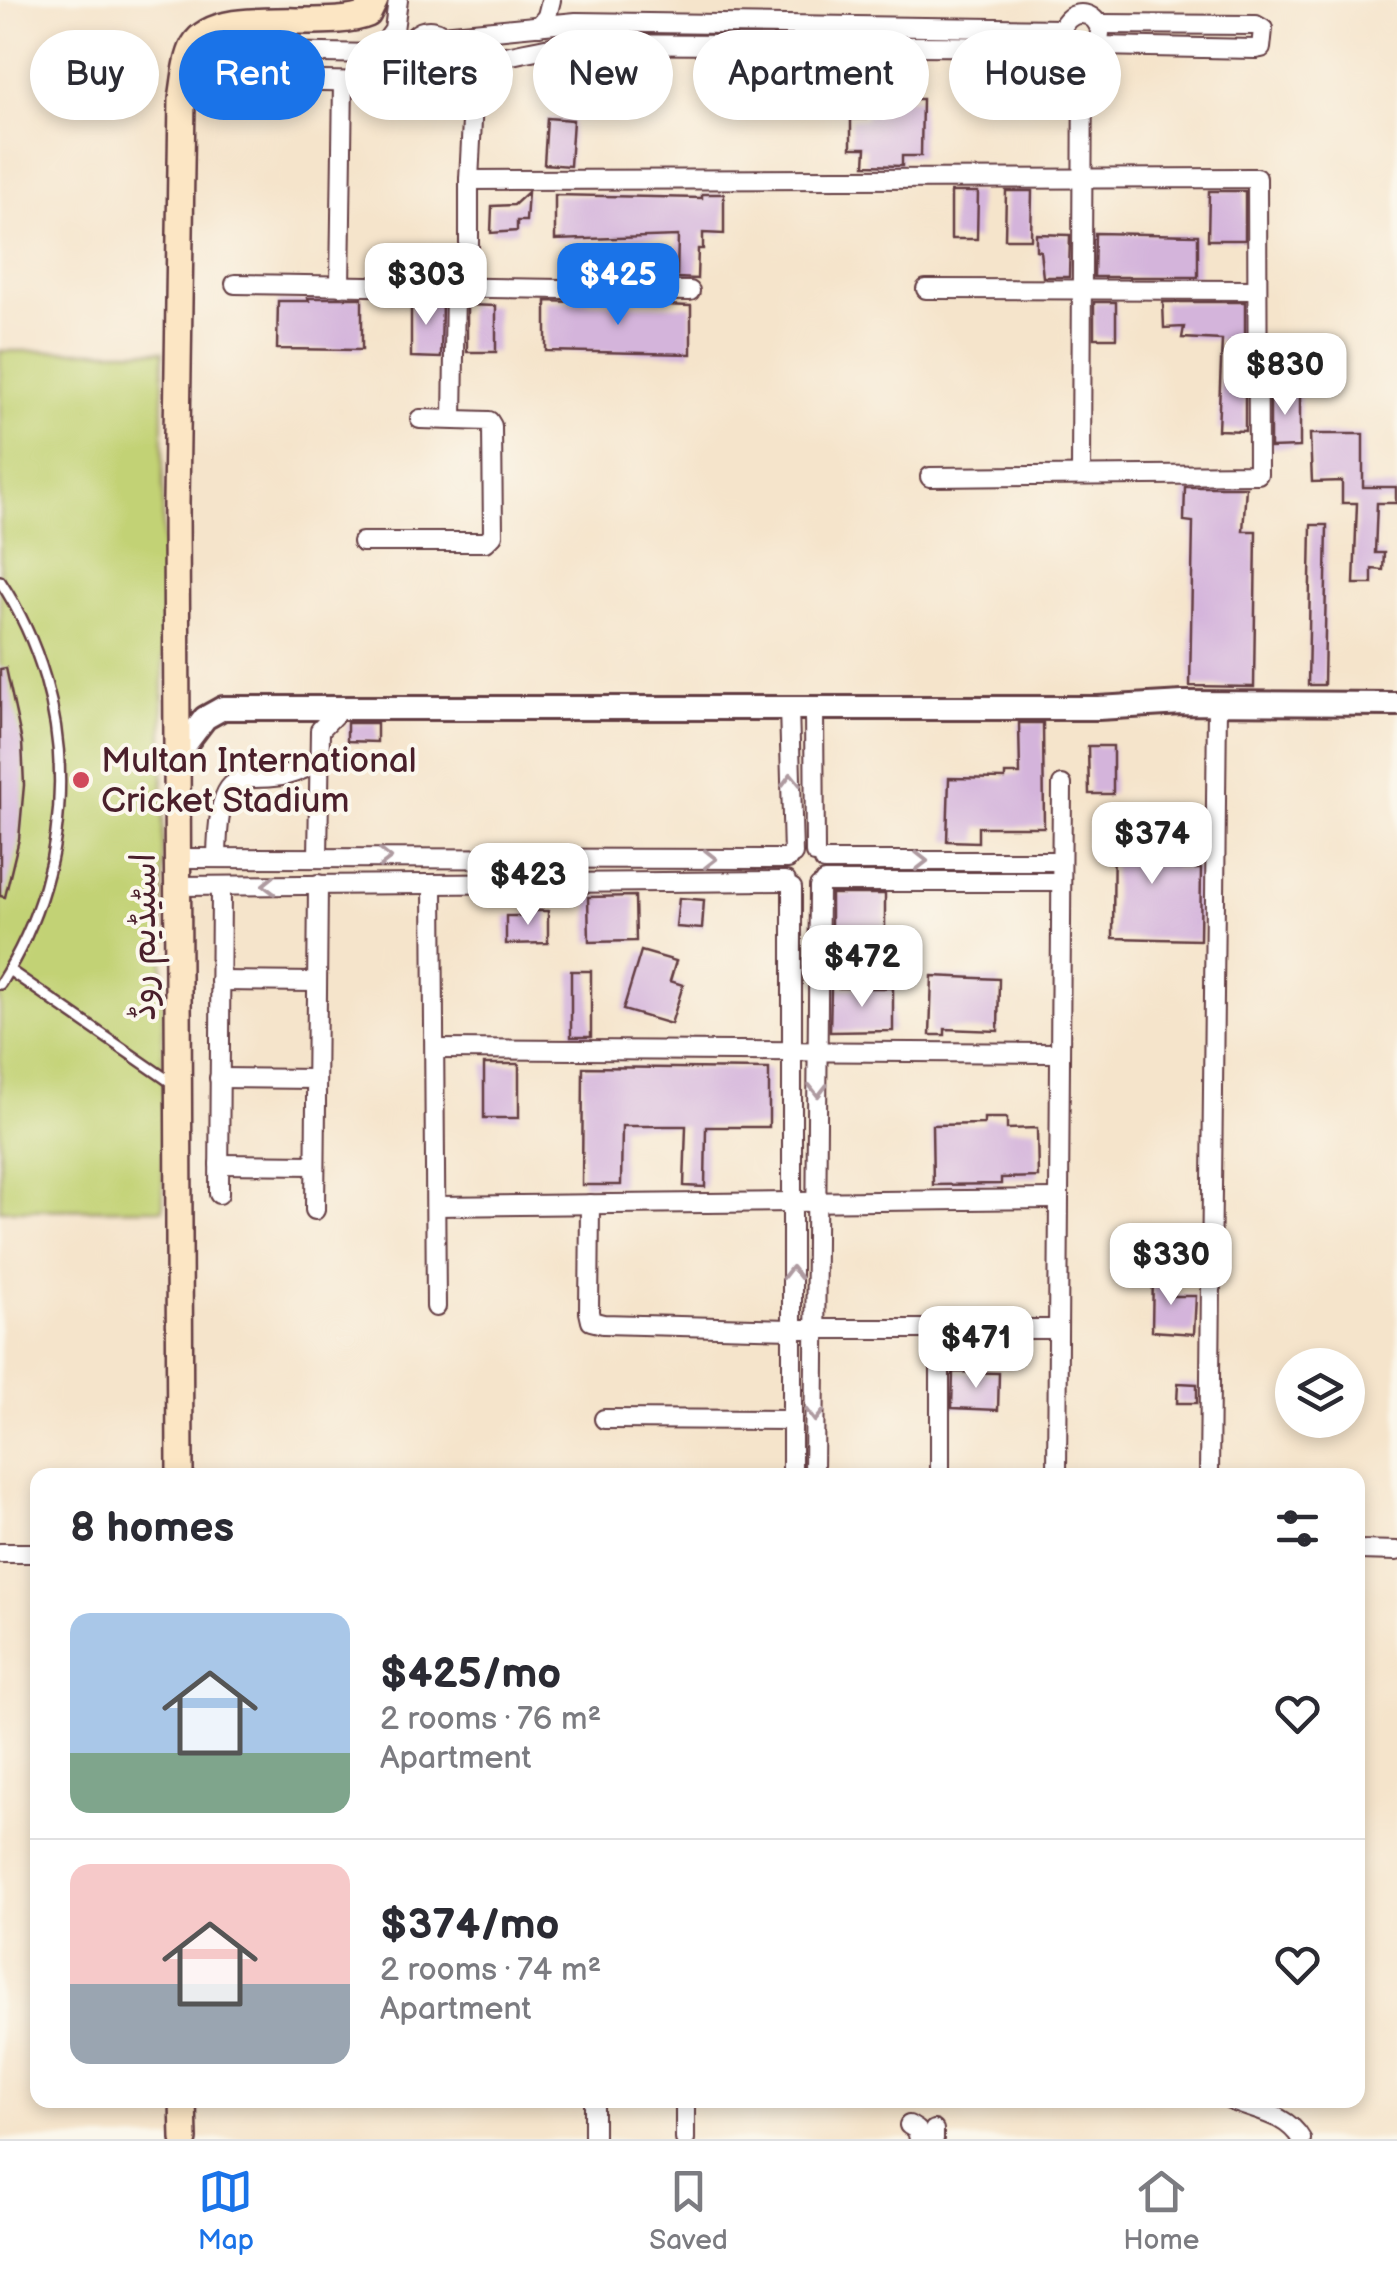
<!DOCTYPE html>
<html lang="en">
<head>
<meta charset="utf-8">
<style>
	body { margin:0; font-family:"Balsamiq Sans","Playpen Sans Arabic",sans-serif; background:#f7f7f7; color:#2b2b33; height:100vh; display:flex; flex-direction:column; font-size:38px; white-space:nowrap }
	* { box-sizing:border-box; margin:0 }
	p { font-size:32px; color:#7c7c81 }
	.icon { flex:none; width:55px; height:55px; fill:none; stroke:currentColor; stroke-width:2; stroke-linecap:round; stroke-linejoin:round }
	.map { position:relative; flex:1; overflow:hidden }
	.drawer { position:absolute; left:30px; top:1468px; width:1335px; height:640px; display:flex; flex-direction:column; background:#fff; border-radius:20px; box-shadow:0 5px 15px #0003 }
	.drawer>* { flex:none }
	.top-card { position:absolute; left:30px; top:30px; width:1338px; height:90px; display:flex; gap:20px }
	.fabs { position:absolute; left:1275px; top:1348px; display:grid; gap:20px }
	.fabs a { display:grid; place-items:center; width:90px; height:90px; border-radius:50%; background:#fff; box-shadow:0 5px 15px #0003; font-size:50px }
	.price { position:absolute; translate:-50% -85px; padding:0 22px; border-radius:20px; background:#fff; color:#222; font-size:32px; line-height:65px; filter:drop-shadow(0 2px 5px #0008) }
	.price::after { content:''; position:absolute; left:50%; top:60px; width:30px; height:22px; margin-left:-15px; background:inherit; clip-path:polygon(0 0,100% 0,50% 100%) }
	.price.active { background:#1a73e8; color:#fff }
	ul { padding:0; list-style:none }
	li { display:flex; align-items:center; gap:30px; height:250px; padding:0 40px }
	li+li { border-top:2px solid #e1e1e2 }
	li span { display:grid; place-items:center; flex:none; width:280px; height:200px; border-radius:20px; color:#555 }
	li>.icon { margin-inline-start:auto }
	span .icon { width:120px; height:120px; fill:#fffc; stroke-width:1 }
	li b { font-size:42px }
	h2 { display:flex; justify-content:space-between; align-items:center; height:120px; padding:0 40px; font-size:42px }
	.tag { padding:0 35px; border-radius:45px; background:#fff; box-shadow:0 5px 15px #0003; font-size:35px; line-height:90px }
	.tag.active { background:#1a73e8; color:#fff }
	.tabs { display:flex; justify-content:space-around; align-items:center; height:140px; border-top:2px solid #e1e1e2; background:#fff; font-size:28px; color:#7c7c81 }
	.tabs a { display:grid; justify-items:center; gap:5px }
	.tabs .active { color:#1a73e8 }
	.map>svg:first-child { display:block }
	.green { fill:#c2d274; stroke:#867850; stroke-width:2.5 }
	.building { fill:#d4b4db }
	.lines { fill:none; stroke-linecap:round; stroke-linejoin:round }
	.service-casing { stroke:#643d43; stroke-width:14 }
	.minor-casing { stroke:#643d43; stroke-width:22 }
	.tertiary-casing { stroke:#643d43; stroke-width:28 }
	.secondary-casing { stroke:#643d43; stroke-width:30 }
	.service { stroke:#fff; stroke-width:9 }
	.minor { stroke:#fff; stroke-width:18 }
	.tertiary { stroke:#fff; stroke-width:22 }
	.secondary { stroke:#fce6c4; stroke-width:25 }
	.oneway { stroke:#ae9aa0 }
	.poi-dot { fill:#d1495b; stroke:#fbf7ec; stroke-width:4 }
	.labels { text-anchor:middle; stroke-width:8; stroke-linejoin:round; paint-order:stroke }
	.poi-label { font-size:35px; fill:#4a1f2b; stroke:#fbf7ec; text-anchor:start }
	.street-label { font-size:35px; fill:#4a1f2b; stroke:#fbf7ec }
</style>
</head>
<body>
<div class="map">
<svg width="1397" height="2139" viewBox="0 0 1397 2139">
	<rect width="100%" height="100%" fill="#fbf7ec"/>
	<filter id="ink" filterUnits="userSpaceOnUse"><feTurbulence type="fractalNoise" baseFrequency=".01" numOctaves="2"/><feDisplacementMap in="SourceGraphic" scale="20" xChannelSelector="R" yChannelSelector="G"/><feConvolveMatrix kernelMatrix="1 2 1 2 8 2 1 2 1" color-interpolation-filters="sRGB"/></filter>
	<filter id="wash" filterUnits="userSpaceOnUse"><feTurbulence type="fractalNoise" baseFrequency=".0048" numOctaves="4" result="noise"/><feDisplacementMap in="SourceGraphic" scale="40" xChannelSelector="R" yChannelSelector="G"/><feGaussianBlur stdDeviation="2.25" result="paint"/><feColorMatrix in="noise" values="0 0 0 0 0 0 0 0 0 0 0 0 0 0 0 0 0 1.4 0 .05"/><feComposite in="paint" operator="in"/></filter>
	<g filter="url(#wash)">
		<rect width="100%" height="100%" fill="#f5e4cb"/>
		<polygon class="green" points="0,351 163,351 163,1209 0,1210"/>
		<g id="blocks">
			<g class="building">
				<polygon points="866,91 882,91 882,99 922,99 921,156 902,156 902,166 865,165 866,148 851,148 851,119 866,119"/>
				<polygon points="547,118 573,120 570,166 544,164"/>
				<polygon points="1006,191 1032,191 1031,239 1005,239"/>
				<polygon points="1209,191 1245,191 1245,240 1208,240"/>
				<polygon points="528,192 526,221 517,221 517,231 491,233 492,206 514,205"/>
				<polygon points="951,192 978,192 977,239 951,239"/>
				<polygon points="702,194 724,194 724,234 703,233 703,249 698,249 697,279 677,278 678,236 555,240 555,195 702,198"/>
				<polygon points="1095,233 1198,235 1198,277 1094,277"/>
				<polygon points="1036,234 1070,235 1069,277 1043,277 1040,251 1036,250"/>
				<polygon points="308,298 362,298 362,350 277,349 278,301 309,301"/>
				<polygon points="411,299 442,300 441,358 411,357"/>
				<polygon points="546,301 691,306 691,354 546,351"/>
				<rect x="1094" y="302" width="22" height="36"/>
				<polygon points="1163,302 1245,302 1245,431 1218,430 1222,340 1182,338 1184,327 1164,328"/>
				<polygon points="467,305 496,306 496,352 467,352"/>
				<polygon points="1270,389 1300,390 1300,447 1270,448"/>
				<polygon points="1310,434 1363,434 1363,487 1396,487 1396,503 1377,503 1375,553 1384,553 1383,570 1372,569 1372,584 1354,584 1357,503 1342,503 1342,481 1312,482"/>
				<polygon points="1185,487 1246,487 1243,531 1256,531 1254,687 1190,686 1193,522 1184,521"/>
				<polygon points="1311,525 1327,525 1324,685 1308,685"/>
				<polygon points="6,668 22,742 24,785 19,839 5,897 0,896 0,669"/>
				<polygon points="347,723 377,723 377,742 347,741"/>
				<polygon points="1019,723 1043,723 1044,827 978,827 978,842 947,841 949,778 1005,779 1005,774 1020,774"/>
				<polygon points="1088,746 1113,746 1113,794 1089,794"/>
				<polygon points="1114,818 1155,818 1154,849 1175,849 1175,869 1201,869 1200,940 1113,938"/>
				<polygon points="831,894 885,894 885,935 831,934"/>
				<polygon points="635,896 636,941 589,942 588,897"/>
				<polygon points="679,898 704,900 702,929 676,927"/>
				<polygon points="527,911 548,911 548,943 506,944 506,916 528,916"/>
				<polygon points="641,951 676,961 670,981 683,985 671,1024 623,1010"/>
				<rect x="571" y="971" width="20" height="66"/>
				<polygon points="932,976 999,979 998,1031 945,1029 945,1035 930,1035"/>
				<polygon points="831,988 893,988 893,1031 830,1032"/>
				<rect x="484" y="1064" width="35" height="54"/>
				<polygon points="583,1067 769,1069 769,1127 706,1127 705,1187 684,1186 686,1126 622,1126 621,1185 582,1185"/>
				<polygon points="984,1118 1007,1118 1007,1129 1037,1128 1038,1177 1001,1178 1001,1184 933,1185 932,1125 984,1124"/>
				<polygon points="1169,1270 1169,1296 1196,1296 1194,1334 1152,1331 1153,1271"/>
				<polygon points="953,1372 999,1373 998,1410 952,1408"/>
				<polygon points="1178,1383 1197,1384 1197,1403 1177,1403"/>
			</g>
		</g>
	</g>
	<g filter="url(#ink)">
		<use href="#blocks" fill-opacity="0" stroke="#643d43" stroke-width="2.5"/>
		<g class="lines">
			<defs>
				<g id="service">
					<path d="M0,581C80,702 79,862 0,984"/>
					<polyline points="9,970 175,1085"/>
				</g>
				<g id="minor">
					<circle cx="1081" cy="33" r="19"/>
					<polyline points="539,26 547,16 551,0"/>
					<circle cx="429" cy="50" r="20"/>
					<polyline points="442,35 576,22 1062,29"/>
					<polyline points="1096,46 1256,49 1261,48 1263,29 1256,25 1098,24"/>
					<polyline points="377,53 394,30 398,0"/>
					<path d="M446,61C485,65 531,48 573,44L1067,47"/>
					<polyline points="193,86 211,79 376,82 419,67"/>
					<polyline points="186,94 208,61 221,51 377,54 412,40"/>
					<polyline points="469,180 1257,178 1258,474 930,477"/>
					<polyline points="235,284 690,291"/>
					<polyline points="340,286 343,82"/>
					<polyline points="469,289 469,180 475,62"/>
					<polyline points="926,289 1257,290"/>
					<polyline points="453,419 455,289"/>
					<polyline points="1081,475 1083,53"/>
					<polyline points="362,542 486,542 493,535 492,426 489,421 420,419"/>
					<polyline points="789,707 793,854"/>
					<polyline points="814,707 815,853"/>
					<path d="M217,857C219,733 256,805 319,760"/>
					<polyline points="318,857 320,730 342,707"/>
					<polyline points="178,858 788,859"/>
					<polyline points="824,861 1061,861"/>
					<polyline points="824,882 1061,882"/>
					<polyline points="433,884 436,1307"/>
					<polyline points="178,886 786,881"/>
					<polyline points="220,981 317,982"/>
					<polyline points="435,1049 1059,1053"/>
					<polyline points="219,1078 316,1079"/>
					<polyline points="219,1164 315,1165"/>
					<polyline points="219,1194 221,886"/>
					<polyline points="590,1204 589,1312 591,1321 603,1324 792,1329 1057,1329"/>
					<polyline points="436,1206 1057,1199"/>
					<polyline points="315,1210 318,884"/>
					<polyline points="604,1419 792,1420"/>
					<polyline points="792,1475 792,888"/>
					<polyline points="814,1475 819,887"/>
					<polyline points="940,1475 940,1329"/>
					<polyline points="1057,1475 1062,785"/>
					<polyline points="1209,1475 1217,705"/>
					<polyline points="1358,1550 1397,1551"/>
					<polyline points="0,1553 38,1553"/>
					<polyline points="594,2100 594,2139"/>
					<path d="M1230,2100C1255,2111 1287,2114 1301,2139"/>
					<polyline points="909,2125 917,2130 919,2139"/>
					<polyline points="685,2139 685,2100"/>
					<polyline points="934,2139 934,2130"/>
				</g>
				<polyline id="tertiary" points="177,755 205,718 223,708 1098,708 1183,703 1397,704"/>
				<g id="secondary">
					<path d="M180,1475L176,503L182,99C185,82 186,60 194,45C218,4 326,32 368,14L375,0"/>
					<polyline points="183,2100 184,2139"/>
				</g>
			</defs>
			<use href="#service" class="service-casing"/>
			<use href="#minor" class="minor-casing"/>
			<use href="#tertiary" class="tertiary-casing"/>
			<use href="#secondary" class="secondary-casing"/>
			<use href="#service" class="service"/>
			<use href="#minor" class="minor"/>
			<use href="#tertiary" class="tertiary"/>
			<use href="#secondary" class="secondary"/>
		</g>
		<defs><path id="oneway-chevron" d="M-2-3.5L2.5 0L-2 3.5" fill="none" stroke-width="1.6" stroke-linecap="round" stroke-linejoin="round" transform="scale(2.5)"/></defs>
		<g class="oneway">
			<use href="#oneway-chevron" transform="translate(791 780) rotate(-91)"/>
			<use href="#oneway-chevron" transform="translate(385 858)"/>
			<use href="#oneway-chevron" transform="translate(710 859)"/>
			<use href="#oneway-chevron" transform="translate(921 861)"/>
			<use href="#oneway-chevron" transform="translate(269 885) rotate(179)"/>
			<use href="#oneway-chevron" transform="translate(818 1090) rotate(90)"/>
			<use href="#oneway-chevron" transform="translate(792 1273) rotate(-90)"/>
			<use href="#oneway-chevron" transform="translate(815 1415) rotate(91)"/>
		</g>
	</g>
	<circle class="poi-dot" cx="81" cy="780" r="10"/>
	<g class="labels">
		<g class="poi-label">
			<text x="101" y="772">Multan International<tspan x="101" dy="40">Cricket Stadium</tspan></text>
		</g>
		<g class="street-label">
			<text transform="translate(143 937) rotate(-90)" y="12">اسٹیڈیم روڈ</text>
		</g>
	</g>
</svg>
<div class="fabs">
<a><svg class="icon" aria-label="layers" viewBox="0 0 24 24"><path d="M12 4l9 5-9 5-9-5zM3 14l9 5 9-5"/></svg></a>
</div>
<b class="price" style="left:426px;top:328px">$303</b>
<b class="price active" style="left:618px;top:328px">$425</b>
<b class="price" style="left:1285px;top:418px">$830</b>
<b class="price" style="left:1152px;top:887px">$374</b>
<b class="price" style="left:528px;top:928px">$423</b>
<b class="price" style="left:862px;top:1010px">$472</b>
<b class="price" style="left:1171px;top:1308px">$330</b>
<b class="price" style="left:976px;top:1391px">$471</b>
<div class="top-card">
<a class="tag">Buy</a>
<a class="tag active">Rent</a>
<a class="tag">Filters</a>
<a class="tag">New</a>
<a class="tag">Apartment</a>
<a class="tag">House</a>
</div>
<section class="drawer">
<h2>8 homes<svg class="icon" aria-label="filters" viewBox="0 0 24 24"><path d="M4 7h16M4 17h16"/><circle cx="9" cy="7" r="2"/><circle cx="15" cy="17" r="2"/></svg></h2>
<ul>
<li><span style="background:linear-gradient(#a9c7e8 70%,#7fa58c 0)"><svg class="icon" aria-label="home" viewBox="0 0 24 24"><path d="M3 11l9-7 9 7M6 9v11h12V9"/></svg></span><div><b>$425/mo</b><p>2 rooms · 76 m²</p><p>Apartment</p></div><svg class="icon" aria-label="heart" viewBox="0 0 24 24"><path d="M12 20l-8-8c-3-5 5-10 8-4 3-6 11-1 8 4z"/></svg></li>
<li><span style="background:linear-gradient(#f6c9c9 60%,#9aa5b1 0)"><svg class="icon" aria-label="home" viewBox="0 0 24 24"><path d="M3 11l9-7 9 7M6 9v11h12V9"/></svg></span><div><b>$374/mo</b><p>2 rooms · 74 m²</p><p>Apartment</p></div><svg class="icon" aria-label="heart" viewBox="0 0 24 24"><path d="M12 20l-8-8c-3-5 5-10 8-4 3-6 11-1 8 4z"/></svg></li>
</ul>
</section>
</div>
<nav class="tabs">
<a class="active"><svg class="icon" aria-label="map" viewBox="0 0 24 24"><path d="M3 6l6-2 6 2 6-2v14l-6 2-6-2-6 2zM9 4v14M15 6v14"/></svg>Map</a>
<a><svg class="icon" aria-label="saved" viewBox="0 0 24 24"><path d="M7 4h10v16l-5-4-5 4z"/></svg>Saved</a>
<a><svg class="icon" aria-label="home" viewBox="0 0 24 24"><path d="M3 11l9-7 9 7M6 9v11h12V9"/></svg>Home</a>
</nav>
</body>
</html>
